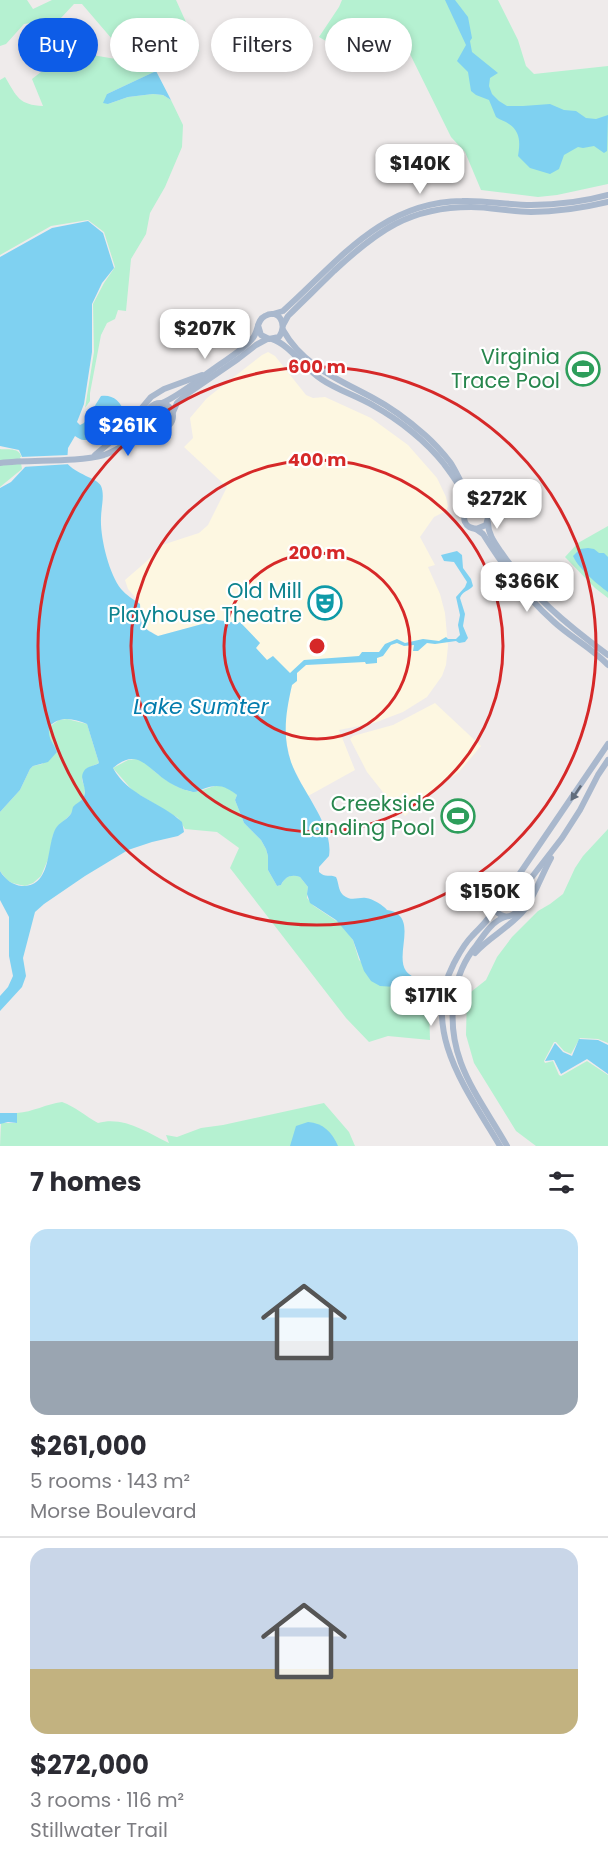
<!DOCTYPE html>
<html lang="en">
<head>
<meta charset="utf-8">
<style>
	body { margin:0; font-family:Poppins,sans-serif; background:#f2f2f3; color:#2b2b33; height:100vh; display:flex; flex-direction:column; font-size:22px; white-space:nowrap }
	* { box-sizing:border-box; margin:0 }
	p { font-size:20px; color:#7c7c81 }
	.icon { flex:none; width:33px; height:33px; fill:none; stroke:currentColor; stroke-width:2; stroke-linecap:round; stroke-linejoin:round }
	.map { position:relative; height:1146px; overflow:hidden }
	.panel { display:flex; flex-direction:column; background:#fff; flex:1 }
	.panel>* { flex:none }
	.hud { position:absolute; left:18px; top:18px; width:573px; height:54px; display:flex; gap:12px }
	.price { position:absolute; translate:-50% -51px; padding:0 14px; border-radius:12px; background:#fff; color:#222; font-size:20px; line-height:39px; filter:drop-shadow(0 2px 3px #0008) }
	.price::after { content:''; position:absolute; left:50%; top:36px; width:18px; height:14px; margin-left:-9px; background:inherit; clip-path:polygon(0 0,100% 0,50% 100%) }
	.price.current { background:#0d5ce7; color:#fff }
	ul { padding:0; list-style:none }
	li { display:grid; align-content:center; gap:12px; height:318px; padding:0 30px }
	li+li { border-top:2px solid #e1e1e2 }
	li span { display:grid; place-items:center; height:186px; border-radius:18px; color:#555 }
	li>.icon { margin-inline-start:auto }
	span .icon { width:108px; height:108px; fill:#fffc; stroke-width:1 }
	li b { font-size:26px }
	h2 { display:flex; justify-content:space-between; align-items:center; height:72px; padding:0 30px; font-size:26px }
	.pill { padding:0 21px; border-radius:27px; background:#fff; box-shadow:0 3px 9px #0003; font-size:21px; line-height:54px }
	.pill.current { background:#0d5ce7; color:#fff }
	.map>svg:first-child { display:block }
	.commercial { fill:#fdf7e1 }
	.green { fill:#b5f1d1 }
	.water { fill:#7fd1f1 }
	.pier { fill:#efebeb }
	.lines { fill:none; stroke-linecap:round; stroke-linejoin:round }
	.major { stroke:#a9b8cd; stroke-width:6 }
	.oneway { fill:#626d7c }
	.ring { fill:none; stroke:#d62828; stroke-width:3 }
	.labels { text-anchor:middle; stroke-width:4.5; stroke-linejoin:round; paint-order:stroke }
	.leisure-label { font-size:21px; fill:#27864d; stroke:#fff; text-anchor:end }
	.culture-label { font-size:21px; fill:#0d838f; stroke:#fff; text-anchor:end }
	.water-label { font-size:22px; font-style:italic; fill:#037cad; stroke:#fff }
	.centre { fill:#d62828; stroke:#fff; stroke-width:3 }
	.ring-label { font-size:18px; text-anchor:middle; font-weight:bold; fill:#d62828; stroke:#fff; stroke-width:4.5; stroke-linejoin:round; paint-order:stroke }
</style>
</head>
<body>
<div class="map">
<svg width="608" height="1146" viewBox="0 0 608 1146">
	<rect width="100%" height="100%" fill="#efebeb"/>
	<g class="commercial">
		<polygon points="268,352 275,356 306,395 313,398 325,397 371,418 408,445 437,478 446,497 448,506 446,511 434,517 420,537 435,565 428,567 440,594 445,613 448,646 446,665 442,676 427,697 403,712 374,723 339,730 355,770 308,796 291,763 285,736 285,717 292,685 273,656 267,661 256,648 260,643 243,626 238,623 217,620 158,636 142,626 140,604 136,598 128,589 125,580 147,561 162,545 199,533 208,525 227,487 184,447 193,438 190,418 207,398 262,355"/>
		<polygon points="435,703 481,746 459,772 437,787 405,816 386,796 367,772 350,739 353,736 393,725"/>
	</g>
	<g class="green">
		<path d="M0,0H27L33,9L52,0H176L199,51L107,94L108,104L128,97L153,94L163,95L171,100L183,125L182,147L165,187L150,213L146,234L131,259L126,311L118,310L115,319L107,323L101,335L90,393V401L85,408L94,352L93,304L104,283L115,267L104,232L88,220L51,226L0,255V80L5,77C17,97 19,105 43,106L32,79L68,51L122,60L112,39L82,4H74L60,19L24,24L6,44L0,46Z"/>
		<polygon points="342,0 498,0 518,40 526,66 534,74 608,66 608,184 557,195 538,197 481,190 465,152 451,137 409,52 346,49 331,44 319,37 339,7"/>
		<path d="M0,449C10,450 20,447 22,459L0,461Z"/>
		<polygon points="21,463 22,469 0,487 0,465"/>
		<polygon points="608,526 608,598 595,588 565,557 578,543"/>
		<polygon points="67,719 87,724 99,763 86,769 82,780 85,788 84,797 69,816 57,827 53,835 49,857 41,876 33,883 25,886 12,883 7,880 0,871 0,812 20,790 30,769 33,766 42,764 57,752 49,738 49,727 59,720"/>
		<path d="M136,759C146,761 151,769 159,775C168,782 178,788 189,791C207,796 214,774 237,795L235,800L244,823L261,840L266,849L268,856V870L277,886L281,885C285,877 291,873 300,877L308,887L307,898L314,906L341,924L353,940L359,960L389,986L418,996H425L429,1008L430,1040L388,1036L369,1042L346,1018L230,868L239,848L217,832L185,829L178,818L133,791L113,768L128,760Z"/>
		<polygon points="608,829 608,1043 598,1039 580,1038 571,1054 564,1051 556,1042 554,1042 544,1061 545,1063 553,1061 559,1075 561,1076 587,1061 608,1075 608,1146 536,1146 516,1131 474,1063 466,1035 467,995 486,980 497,957 512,937 538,911 550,904 563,894 575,868 583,856"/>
		<path d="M62,1102C76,1107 85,1116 98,1123C124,1116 146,1132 169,1143L166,1135L177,1137L201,1128L223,1125L324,1103L349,1132L355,1146H0L1,1123H17V1113C33,1112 46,1104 62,1102Z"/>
	</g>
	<g class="water">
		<path d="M445,0H455L468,17L472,38L470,41L472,52L498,73L490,78L489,86L492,94L499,101L507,106H523L550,104L564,110L576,111L586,118L596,119L608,115L607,151L604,153L594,146L583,148L578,147L564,155L559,169L550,174L530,168L518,156C520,144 521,132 509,124C505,121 500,120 496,117L489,100L476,95L471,91L468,72L457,61L466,45Z"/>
		<polygon points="156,71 171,100 163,95 153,94 128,97 108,104 103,103 107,94"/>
		<path d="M88,221L103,233L114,268L102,283L92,304V352L84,404L77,422L80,425L84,423L101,396C112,394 121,401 124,412C119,424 97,441 84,440C81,440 78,438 75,436L68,448L67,463C75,474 97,478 101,486C105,495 101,508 101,518C100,537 109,574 121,589C126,595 133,599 140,604C141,625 139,626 158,636L217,620L238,623L240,622L260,643L256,648L267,660L273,656L290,673L304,660L359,656L362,652H379L385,644L397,639L405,643L423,639L439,641L446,637L448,639H456L460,635L458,625L460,615L456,597L465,587L467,582L454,562L444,561L441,555L457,551L462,555L463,568L471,579L473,586C469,591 462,591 460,598L465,614L463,626L468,638L465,642L459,643L456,641L435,644L427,643L418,651H413L414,645L404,646L397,643L391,645L383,656L377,658V663L366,664L365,662L306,665L297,673V681L292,685C286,712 282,735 291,762C301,791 334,825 329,856L319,867V872C325,878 330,874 336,877C339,883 338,890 343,895C351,902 358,897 366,898C373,899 383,905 387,910C420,915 394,954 406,971C410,977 420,979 426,983L428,993L425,996H418L395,987L380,986L371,981L364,971L353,940L336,920L310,903L307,894L308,887L300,877C291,874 285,877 281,885L277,886L268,870V856L266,849L261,840L244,823L235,800L237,795C226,786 217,783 203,789C200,790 197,792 194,792C192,792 187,790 185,790C177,787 171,784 164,779C146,766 136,748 113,768C128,796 161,802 182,822L184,832L178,836L152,842L128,850L85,876L44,904L35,912L23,958L26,976L22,987L0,1011V996L8,987L13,976L9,956V917L0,900V871C5,879 12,885 22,886C53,887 46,844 56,828C59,823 66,820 70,815C72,813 72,810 73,807C76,803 81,802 83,798C89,788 78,780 84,771C87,766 95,766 99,763L87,724C74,719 60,715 49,727C48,740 53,741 57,752L48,762L33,766L30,769L20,790L0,812V488L11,482L26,466L19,450L0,446V257L52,228Z"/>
		<path d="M588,548L594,549L599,553H604L608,557V592C598,585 578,568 573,556L580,549Z"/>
		<polygon points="579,1039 598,1040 608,1045 608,1074 587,1059 561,1074 554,1060 545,1061 555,1043 563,1052 572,1056"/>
		<polygon points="0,1113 17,1113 17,1123 8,1122 0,1124"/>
		<path d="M308,1122C323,1123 332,1132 338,1146H290L296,1126Z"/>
	</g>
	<polygon class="pier" points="69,455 71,464 22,467 23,465 20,457"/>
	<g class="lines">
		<g class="major">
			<path d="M273,314L283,311C338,262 381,202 462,201C485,200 508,205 531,205C557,205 583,202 608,195"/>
			<path d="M283,325L288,316C303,301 319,286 334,271C377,231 409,207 471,207C491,207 511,212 531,212C557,212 583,208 608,202"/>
			<path d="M283,330C303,366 338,379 373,398C392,408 409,421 425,435C434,443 443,453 450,462C459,475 465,496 478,503"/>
			<path d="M272,339C289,344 305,369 321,379C337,390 357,396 374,406C399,420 426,441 444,464C452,475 464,490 466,504C467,510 462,515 465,522C467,527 471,528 476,529L486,525L489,514L484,506L475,504L466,509"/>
			<path d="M162,403C180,395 195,382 212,370C225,360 241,352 252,339C259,332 256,320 265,316C279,308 288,325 279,337L269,339L261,335L258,325"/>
			<circle cx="160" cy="416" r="13"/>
			<polyline points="173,412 177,403 187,394 238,359 256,345 267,339"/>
			<polyline points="118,441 136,428 148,417"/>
			<polyline points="95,455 121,433 151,397 164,389 202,375"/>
			<path d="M0,463C32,459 74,463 104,455C123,449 136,434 154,427"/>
			<path d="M488,523C488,534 495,543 501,552C530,594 567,625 608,655"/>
			<path d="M476,529L483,534C503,566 525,596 553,621C570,637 592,648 608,665"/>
			<path d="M608,744L514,882L506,891L497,896L494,906C498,918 510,920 518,910L520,895L525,886L562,838L580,810L598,775L608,760"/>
			<path d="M494,908C490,920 480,927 472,936C464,944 459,954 454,963C419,1030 467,1090 500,1146"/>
			<path d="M505,917C492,921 483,936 476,946C464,960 457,978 454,997C445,1059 478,1095 507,1146"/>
			<path d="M475,953C489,937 512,926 525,909C536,893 542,874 551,858"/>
		</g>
	</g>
	<defs><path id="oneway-solid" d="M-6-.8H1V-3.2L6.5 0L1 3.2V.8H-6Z" transform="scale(1.5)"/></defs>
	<use class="oneway" href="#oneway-solid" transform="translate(576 793) rotate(124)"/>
	<g class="ring">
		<circle cx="317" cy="646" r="93"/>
		<circle cx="317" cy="646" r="186"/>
		<circle cx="317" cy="646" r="279"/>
	</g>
	<defs>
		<symbol id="stadium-ring" viewBox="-11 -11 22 22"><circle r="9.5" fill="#fff" stroke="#2e9e5b" stroke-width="1.5"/><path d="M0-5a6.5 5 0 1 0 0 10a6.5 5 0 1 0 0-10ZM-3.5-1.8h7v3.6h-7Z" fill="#2e9e5b"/></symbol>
		<symbol id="theatre-ring" viewBox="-11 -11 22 22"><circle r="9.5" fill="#fff" stroke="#0f9aa8" stroke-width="1.5"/><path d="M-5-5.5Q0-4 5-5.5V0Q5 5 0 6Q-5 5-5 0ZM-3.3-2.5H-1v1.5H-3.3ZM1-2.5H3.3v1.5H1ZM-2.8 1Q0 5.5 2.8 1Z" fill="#0f9aa8"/></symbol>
	</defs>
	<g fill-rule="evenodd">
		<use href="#stadium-ring" x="564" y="350" width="38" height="38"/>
		<use href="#theatre-ring" x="306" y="584" width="38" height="38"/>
		<use href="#stadium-ring" x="439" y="797" width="38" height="38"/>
	</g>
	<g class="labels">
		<g class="leisure-label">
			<text x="560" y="364">Virginia<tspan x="560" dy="24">Trace Pool</tspan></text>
			<text x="435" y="811">Creekside<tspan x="435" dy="24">Landing Pool</tspan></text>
		</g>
		<g class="culture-label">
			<text x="302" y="598">Old Mill<tspan x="302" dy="24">Playhouse Theatre</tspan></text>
		</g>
		<g class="water-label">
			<text x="201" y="714">Lake Sumter</text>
		</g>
	</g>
	<circle cx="317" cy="646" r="9" class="centre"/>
	<g class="ring-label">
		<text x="317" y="373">600 m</text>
		<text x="317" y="466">400 m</text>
		<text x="317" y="559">200 m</text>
	</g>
</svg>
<b class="price" style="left:420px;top:195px">$140K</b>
<b class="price" style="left:205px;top:360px">$207K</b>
<b class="price current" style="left:128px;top:457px">$261K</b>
<b class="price" style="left:497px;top:530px">$272K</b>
<b class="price" style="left:527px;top:613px">$366K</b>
<b class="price" style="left:490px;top:923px">$150K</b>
<b class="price" style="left:431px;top:1027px">$171K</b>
<div class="hud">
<a class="pill current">Buy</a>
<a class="pill">Rent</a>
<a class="pill">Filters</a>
<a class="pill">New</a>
</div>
</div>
<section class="panel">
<h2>7 homes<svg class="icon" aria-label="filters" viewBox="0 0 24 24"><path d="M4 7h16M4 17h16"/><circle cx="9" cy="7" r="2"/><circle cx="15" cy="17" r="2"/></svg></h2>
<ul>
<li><span style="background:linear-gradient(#bfe0f5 60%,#9aa5b1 0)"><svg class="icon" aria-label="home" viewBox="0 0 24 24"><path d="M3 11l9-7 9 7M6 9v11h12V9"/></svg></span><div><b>$261,000</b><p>5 rooms · 143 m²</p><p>Morse Boulevard</p></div></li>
<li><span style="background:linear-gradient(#c9d6e8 65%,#c2b280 0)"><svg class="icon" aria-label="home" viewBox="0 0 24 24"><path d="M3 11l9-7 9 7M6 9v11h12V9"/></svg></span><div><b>$272,000</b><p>3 rooms · 116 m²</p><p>Stillwater Trail</p></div></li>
</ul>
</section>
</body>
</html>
